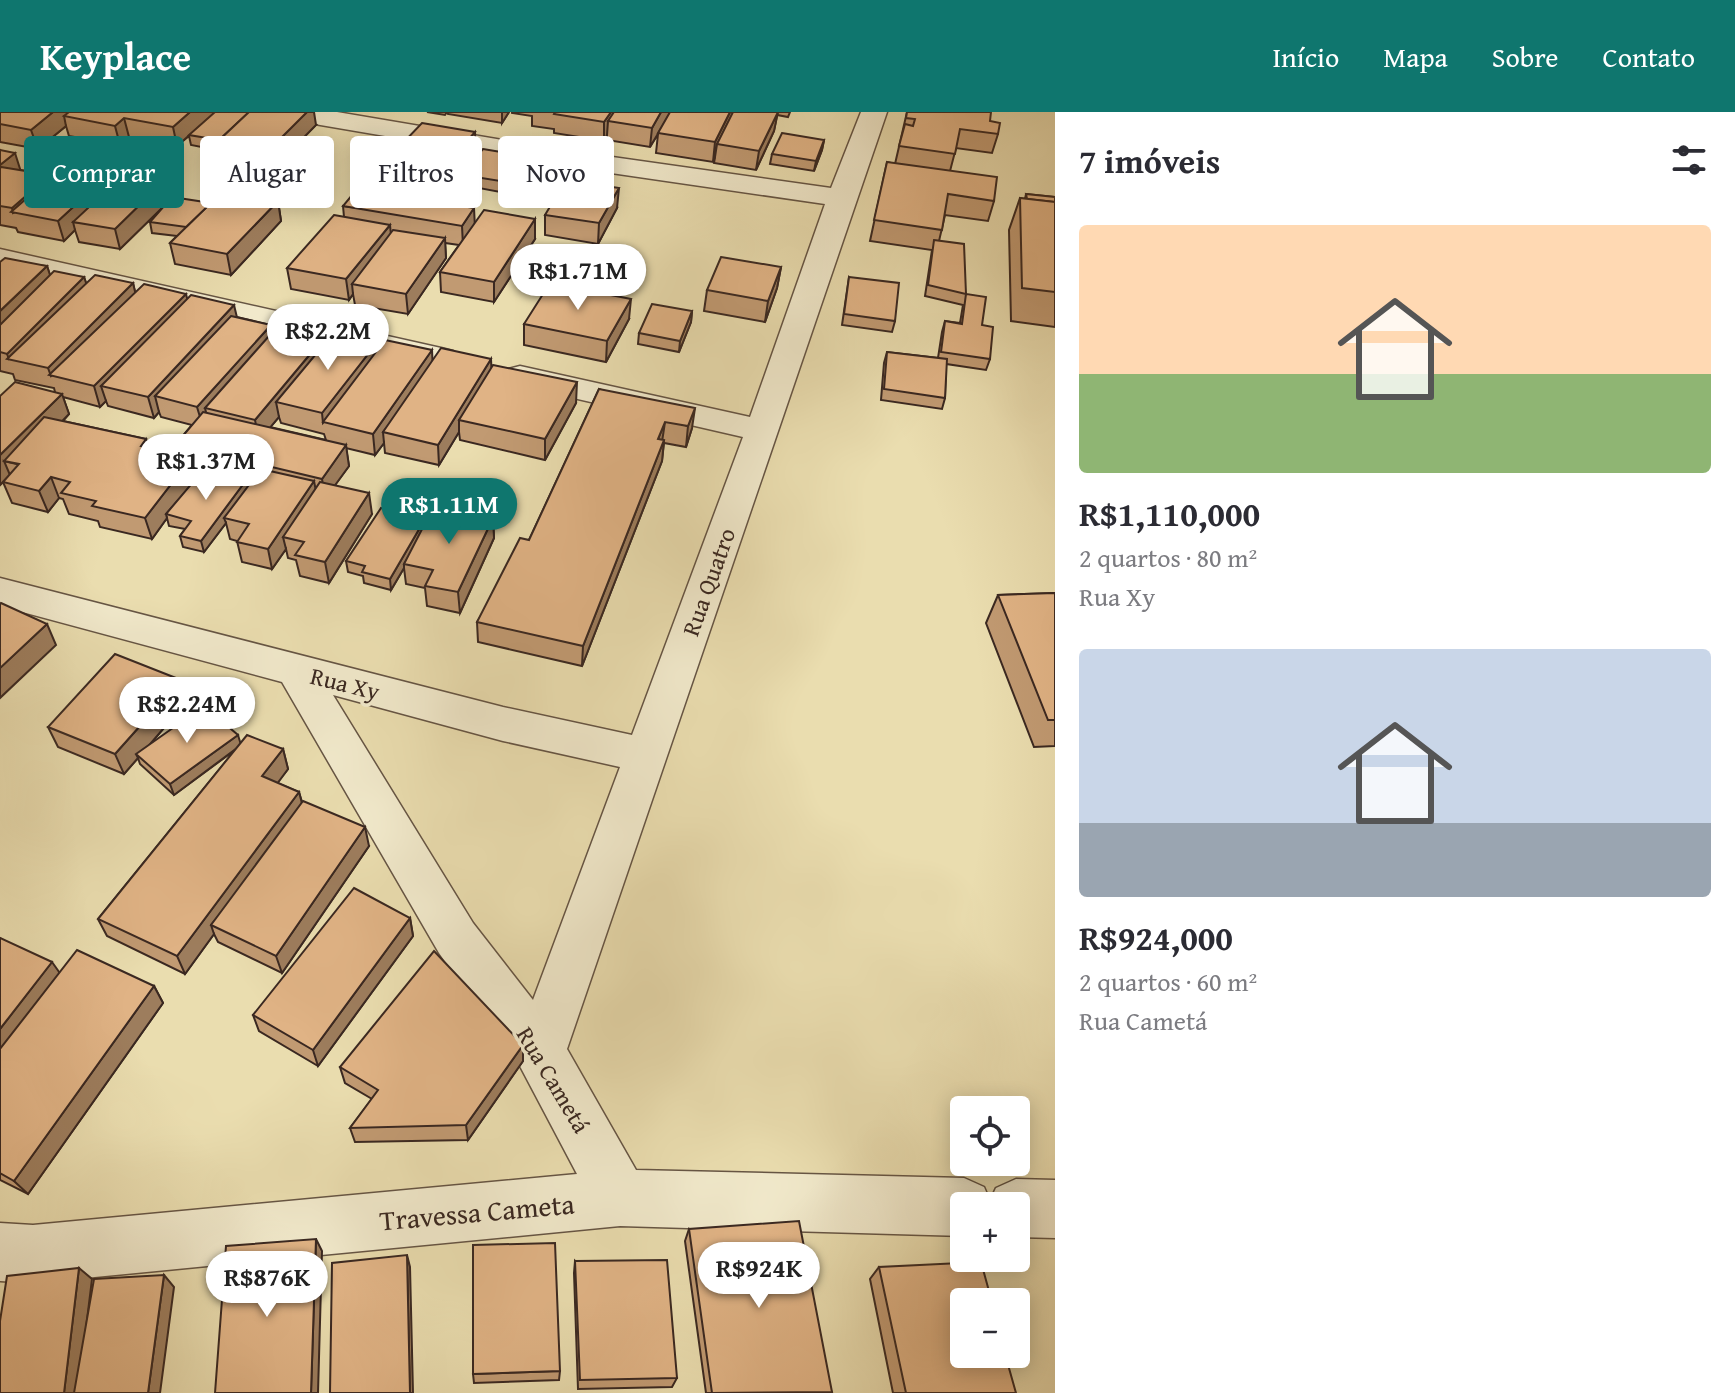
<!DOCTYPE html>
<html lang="pt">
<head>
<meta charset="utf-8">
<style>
	body { margin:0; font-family:"Gentium Book Plus",serif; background:#f2f2f3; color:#2b2b33; height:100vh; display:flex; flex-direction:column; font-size:30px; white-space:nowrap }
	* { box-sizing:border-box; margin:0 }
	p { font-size:26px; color:#7c7c81 }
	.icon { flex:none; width:44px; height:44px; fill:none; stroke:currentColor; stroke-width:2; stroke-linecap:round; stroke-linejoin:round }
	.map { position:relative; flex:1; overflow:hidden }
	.details { display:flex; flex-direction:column; background:#fff; width:680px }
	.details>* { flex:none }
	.guide { position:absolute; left:24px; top:24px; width:760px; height:72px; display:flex; gap:16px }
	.controls { position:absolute; left:950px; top:984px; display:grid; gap:16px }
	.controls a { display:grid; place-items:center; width:80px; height:80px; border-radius:8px; background:#fff; box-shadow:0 4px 20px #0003; font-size:40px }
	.price { position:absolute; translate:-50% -68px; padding:0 18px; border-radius:28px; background:#fff; color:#222; font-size:26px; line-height:52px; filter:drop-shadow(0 2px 4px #0008) }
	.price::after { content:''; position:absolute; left:50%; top:48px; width:24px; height:18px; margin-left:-12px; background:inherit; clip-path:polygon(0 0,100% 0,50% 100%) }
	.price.selected { background:#0f766e; color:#fff }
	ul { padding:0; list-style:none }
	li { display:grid; align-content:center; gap:16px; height:424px; padding:0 24px }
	li span { display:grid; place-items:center; height:248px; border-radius:8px; color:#555 }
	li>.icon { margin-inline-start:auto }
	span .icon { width:144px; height:144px; fill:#fffc; stroke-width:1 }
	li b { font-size:34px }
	h2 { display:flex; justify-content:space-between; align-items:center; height:96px; padding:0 24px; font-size:34px }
	.pill { padding:0 28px; border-radius:8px; background:#fff; box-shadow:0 4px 20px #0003; font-size:28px; line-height:72px }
	.pill.selected { background:#0f766e; color:#fff }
	header { display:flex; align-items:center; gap:48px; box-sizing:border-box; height:112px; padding:0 40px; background:#0f766e; color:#fff }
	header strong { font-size:38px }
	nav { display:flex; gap:44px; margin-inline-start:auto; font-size:28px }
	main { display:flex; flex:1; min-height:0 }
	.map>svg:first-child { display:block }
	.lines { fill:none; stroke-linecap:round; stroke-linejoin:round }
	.minor-casing { stroke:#654; stroke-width:3 }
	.minor { fill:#f1e9cb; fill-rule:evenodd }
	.wall { fill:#c19a72; stroke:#3a2821; stroke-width:2; fill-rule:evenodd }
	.shaded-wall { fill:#9d7d5d; stroke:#3a2821; stroke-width:2 }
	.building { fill:#e0b385; stroke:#3a2821; stroke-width:2 }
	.labels { text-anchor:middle; stroke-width:7; stroke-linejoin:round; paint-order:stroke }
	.street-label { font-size:24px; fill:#3a2821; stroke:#f1e9cb }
	.near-street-label { font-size:28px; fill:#3a2821; stroke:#f1e9cb }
</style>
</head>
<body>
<header>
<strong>Keyplace</strong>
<nav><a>Início</a><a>Mapa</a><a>Sobre</a><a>Contato</a></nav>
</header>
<main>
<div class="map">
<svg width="1055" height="1281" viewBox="0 0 1055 1281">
	<rect width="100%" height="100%" fill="#eaddaf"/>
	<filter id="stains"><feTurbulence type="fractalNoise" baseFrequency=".0025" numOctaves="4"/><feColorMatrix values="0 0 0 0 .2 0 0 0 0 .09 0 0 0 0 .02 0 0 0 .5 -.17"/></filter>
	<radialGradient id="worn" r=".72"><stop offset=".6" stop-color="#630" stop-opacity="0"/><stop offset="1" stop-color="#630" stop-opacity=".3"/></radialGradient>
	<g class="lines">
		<defs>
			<g id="minor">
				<path d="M278,0H337L556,37L831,76L861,0H887L567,937L636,1058L964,1066L984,1075L990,1089L996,1076L1016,1067L1055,1068V1126L1016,1125V1094H964V1124L620,1114L33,1171L0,1169V1111L33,1113L577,1062L521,956L439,841L282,570L0,494V466L503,595L632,623L743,325L508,271L503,264L508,257L520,254L750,305L825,92L556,53L291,8L282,5ZM333,583L503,629L620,655L533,888L473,811Z"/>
				<polygon points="0,137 441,236 453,239 457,246 453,253 441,256 0,155"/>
			</g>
		</defs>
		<use href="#minor" class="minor-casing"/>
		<use href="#minor" class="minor"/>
	</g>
	<g class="wall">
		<polygon points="0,0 316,13 270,60 219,51 217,38 191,33 189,24 177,34 129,25 120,33 69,24 66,14 38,37 0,30"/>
		<polygon points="427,0 447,0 445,3"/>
		<polygon points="448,0 509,0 502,11 448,2"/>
		<polygon points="512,0 790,0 788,5 777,3 774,19 756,58 714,51 715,45 713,50 656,41 658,22 650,35 607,28 607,23 604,29 554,21 554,17 532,14 532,4 512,1"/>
		<polygon points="907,0 990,9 998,22 992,41 956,36 950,59 994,89 988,109 945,103 939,129 982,213 990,247 986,258 946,252 945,286 942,297 881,288 884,251 887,240 938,246 942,220 945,209 960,211 963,193 925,184 932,138 870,129 887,50 895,52"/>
		<polygon points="824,28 822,38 814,59 770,52 772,42"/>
		<polygon points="0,38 20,58 50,63 51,65 134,39 139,59 128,69 159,74 164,94 120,137 79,130 75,118 64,129 18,120 16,116 0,113"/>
		<polygon points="476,40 437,85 383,74 381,54"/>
		<polygon points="520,53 500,80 463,73 463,63"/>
		<polygon points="1026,82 1055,85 1055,215 1011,209 1009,118 1020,86 1025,87"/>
		<polygon points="278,89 281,109 231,163 175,152 170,131 177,124 152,121 150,110 211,91"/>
		<polygon points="343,94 475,111 535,127 494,190 441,180 440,160 459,133 445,131 446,146 408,202 355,193 353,182 349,188 291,177 287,156 344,105"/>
		<polygon points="617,96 598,132 545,123 545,103"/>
		<path d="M0,150L47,154L50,163L84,165L86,171H133L135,180L187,187L237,205L271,213L272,220L332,216L333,222L379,228L380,236L433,248L491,256L576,291L545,348L460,328L459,320L439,353L385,341L384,331L375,343L346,336L349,354L335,373L372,402L329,471L300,464L296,448L288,446L286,437L272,457L242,450L237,429L230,427L226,411L204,440L183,435L180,424L185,417L169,414L167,406L152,427L100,415L98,409L69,402L63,387L59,386L48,400L12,391L3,370L0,373V284L55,280L54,276L15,268L13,262L0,259ZM63,285L100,295L106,289L108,294L154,306L159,300L161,305L192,313L176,332L178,342L148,335L146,327L63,309L69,302ZM279,305L281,311L324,322L326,328L270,315ZM195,356L203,358L197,364Z"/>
		<polygon points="781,155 777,176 765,210 704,199 707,178"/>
		<polygon points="849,165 895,209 892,220 842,213"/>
		<polygon points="692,199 691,210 679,240 638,232 639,221"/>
		<polygon points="629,207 606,250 524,233 524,212"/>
		<polygon points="599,277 692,316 686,335 664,331 662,349 582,554 478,530 477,510 529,428"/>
		<polygon points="493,406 494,426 460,501 427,494 425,476 406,472 404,456 391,478 364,471 363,464 348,460 346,449 426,410"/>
		<polygon points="1055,481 1055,634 1034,635 986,511 998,483"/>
		<polygon points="188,588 150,632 240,631 283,637 288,657 277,671 299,680 302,690 369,734 282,861 218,830 214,822 185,862 107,824 98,807 235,638 174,683 140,652 138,646 124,662 58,635 48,615"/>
		<polygon points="410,806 413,824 318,954 259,919 253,903"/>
		<polygon points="0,826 59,861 154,874 163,891 28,1082 0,1068"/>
		<polygon points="523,933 523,949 468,1028 355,1030 350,1016 372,987 345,971 340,955"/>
		<polygon points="689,1117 832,1280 832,1281 706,1281 685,1129"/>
		<polygon points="575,1149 677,1266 672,1275 578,1277 574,1161"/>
		<polygon points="879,1155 1015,1281 893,1281 870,1167"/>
		<polygon points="560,1259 559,1268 474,1271 473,1262"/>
	</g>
	<g class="shaded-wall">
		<polygon points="53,0 83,0 64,4 66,14 38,37 31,18"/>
		<polygon points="190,0 216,0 177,34 173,15"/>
		<polygon points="307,0 314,0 316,13 270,60 267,40"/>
		<polygon points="502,0 509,0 502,11"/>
		<polygon points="611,0 622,0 608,9 607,23 604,29 604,10"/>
		<polygon points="661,0 671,0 650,35 652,16"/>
		<polygon points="730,0 737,0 717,32 715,45 713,50 715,30"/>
		<polygon points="778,0 774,19 756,58 759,39"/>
		<polygon points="124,6 129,25 120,33 115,14"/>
		<polygon points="475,20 476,40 437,85 436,65"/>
		<polygon points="824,28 822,38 814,59 816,49"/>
		<polygon points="134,39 139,59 83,111 73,110 75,118 64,129 58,109"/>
		<polygon points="15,41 21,60 0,78 0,53"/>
		<polygon points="519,43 520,53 500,80 500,69"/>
		<polygon points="50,63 56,83 13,101 12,96"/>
		<polygon points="159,74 164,94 120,137 115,117"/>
		<polygon points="619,76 617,96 598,132 599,111"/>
		<polygon points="278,89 281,109 231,163 227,142"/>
		<polygon points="474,96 475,116 463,134 462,114"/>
		<polygon points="535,107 535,127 494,190 494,170"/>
		<polygon points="390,113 392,133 352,172 353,182 349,188 346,167"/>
		<polygon points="445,126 446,146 408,202 406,182"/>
		<polygon points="47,154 54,175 0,227 0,199"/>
		<polygon points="781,155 777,176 765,210 768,189"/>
		<polygon points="84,165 91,185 9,247 7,242"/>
		<polygon points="133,171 138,192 51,264 48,256"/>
		<polygon points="186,182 191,202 101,274 106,289 100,295 94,274"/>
		<polygon points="631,187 629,207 606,250 607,229"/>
		<polygon points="234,193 239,214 155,284 159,300 154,306 148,285"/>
		<polygon points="692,199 691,210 679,240 680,229"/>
		<polygon points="271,213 275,234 205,296 208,309 203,315 197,295"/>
		<polygon points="332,216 335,237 276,290 279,305 259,329 255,308"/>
		<polygon points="379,228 381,249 323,311 322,301"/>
		<polygon points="432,238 433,259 383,320 384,331 375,343 373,322"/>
		<polygon points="491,247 492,268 459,308 459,320 439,353 438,333"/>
		<polygon points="577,270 576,291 545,348 545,327"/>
		<polygon points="62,282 69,302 20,353 4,349 10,363 0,373 0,343"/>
		<polygon points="695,296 692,316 686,335 688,314"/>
		<polygon points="665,310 662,330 658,327"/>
		<polygon points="146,327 152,348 141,334"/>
		<polygon points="664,328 662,349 582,554 583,534"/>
		<polygon points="346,333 349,354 325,387 322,367"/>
		<polygon points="192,345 198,366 166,402 167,406 152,427 145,406"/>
		<polygon points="51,365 59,386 48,400 39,379"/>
		<polygon points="247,367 250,378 224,406 226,411 204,440 201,429"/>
		<polygon points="314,369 318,390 283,425 286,437 272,457 268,437"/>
		<polygon points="369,381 372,402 329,471 325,450"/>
		<polygon points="493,406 494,426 460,501 458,480"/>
		<polygon points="425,407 426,418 404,452 404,456 391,478 390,467"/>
		<polygon points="47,512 56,533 0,586 0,556"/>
		<polygon points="181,568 188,588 139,645 136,642 138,646 124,662 115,642"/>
		<polygon points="238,623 241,633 174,683 170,672"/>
		<polygon points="283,637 288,657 268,684 262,664"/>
		<polygon points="299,680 304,699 211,813 214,822 185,862 177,844"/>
		<polygon points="365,715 369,734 282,861 276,844"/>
		<polygon points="410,806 413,824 318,954 313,938"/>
		<polygon points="52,850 64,867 0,951 0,917"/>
		<polygon points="154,874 163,891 28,1082 14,1069"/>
		<polygon points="523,933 523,949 468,1028 466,1013"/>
		<polygon points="316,1127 322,1139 318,1281 311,1281"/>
		<polygon points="407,1143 410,1155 413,1281 410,1281"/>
		<polygon points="79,1156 92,1167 78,1281 64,1281"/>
		<polygon points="164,1163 174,1175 160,1281 148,1281"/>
	</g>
	<g class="building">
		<polygon points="0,0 53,0 31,18 0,12"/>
		<polygon points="69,0 190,0 173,15 124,6 115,14 64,4"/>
		<polygon points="215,0 249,0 219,28 189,23"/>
		<polygon points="249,0 307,0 267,40 215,32"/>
		<polygon points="555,0 611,0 604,10 554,2"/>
		<polygon points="614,0 661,0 652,16 608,9"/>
		<polygon points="670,0 730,0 715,30 658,21"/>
		<polygon points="733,0 778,0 759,39 717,32"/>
		<polygon points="907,0 991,0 990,9 1000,11 998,22 960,17 955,42 899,34 905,12 913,14 915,7 906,6"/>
		<polygon points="422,11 475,20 436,65 381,54"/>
		<polygon points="782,21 824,28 816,49 772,42"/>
		<polygon points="89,32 134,39 58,109 11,100"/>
		<polygon points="483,37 519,43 500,69 463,63"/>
		<polygon points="0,38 15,41 0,53"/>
		<polygon points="887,50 997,65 994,89 948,82 942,118 874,108"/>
		<polygon points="1,55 50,63 12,96 0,94 0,56"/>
		<polygon points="119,67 159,74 115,117 73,110"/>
		<polygon points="566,68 619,76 599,111 545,103"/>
		<polygon points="357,77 474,96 462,114 343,94"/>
		<polygon points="224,78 278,89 227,142 170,131"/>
		<polygon points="1026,82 1055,85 1055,90 1027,87"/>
		<polygon points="172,85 211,91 186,115 150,110"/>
		<polygon points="1020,86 1055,90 1055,180 1022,176"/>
		<polygon points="484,98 535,107 494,170 440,160"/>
		<polygon points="334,103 390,113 346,167 287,156"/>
		<polygon points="393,118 445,126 406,182 352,172"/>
		<polygon points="934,128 964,132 966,182 986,185 982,213 993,215 990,247 941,240 945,209 962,212 966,182 928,173"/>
		<polygon points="721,145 781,155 768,189 707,178"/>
		<polygon points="5,146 47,154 0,199 0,150"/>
		<polygon points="54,159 84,165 7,242 0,240 0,213"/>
		<polygon points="95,163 133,171 48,256 7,247"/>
		<polygon points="849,165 899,171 895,209 844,202"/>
		<polygon points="550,171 631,187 607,229 524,212"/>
		<polygon points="144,172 186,182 94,274 49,263"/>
		<polygon points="191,183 234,193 148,285 101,274"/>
		<polygon points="652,192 692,199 680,229 639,221"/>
		<polygon points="231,204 271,213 197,295 155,284"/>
		<polygon points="285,206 332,216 255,308 205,296"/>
		<polygon points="336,218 379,228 322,301 276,290"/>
		<polygon points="385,228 432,238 373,322 323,310"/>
		<polygon points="441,236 491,247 438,333 383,320"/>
		<polygon points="887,240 947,247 945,286 884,277"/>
		<polygon points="493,253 577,270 545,327 459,308"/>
		<polygon points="15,270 62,282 0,343 0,284"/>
		<polygon points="599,277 695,296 688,314 665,310 658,327 664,328 583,534 477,510 520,426 529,428"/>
		<polygon points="203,300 346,333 322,367 176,332"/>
		<polygon points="44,305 146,327 141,334 192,345 145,406 92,394 96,389 61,381 70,370 51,365 39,379 3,370 19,352 4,349"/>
		<polygon points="204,357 247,367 201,429 180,424 191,409 166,402"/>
		<polygon points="261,357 314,369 268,437 237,430 249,412 224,406"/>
		<polygon points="320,370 369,381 325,450 295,443 304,430 283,425"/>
		<polygon points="434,394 493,406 458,480 425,474 433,458 404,452"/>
		<polygon points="381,396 425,407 390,467 362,460 365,454 346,449"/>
		<polygon points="1055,481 1055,608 1048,608 998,483"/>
		<polygon points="1,491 47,512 0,556 0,492"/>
		<polygon points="115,542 181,568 115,642 48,615"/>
		<polygon points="204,594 238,623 170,672 136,642"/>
		<polygon points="247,623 283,637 262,664 299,680 177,844 98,807"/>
		<polygon points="303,689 365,715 276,844 211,813"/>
		<polygon points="354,776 410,806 313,938 253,903"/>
		<polygon points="0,826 52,850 0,917"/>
		<polygon points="77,838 154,874 14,1069 0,1061 0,937"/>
		<polygon points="434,839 523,933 466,1013 350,1016 378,978 340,955"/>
		<polygon points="799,1109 832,1280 712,1281 689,1117"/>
		<polygon points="316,1127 311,1281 215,1281 226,1134"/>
		<polygon points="555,1131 560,1259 473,1262 473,1133"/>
		<polygon points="407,1143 410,1281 330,1281 332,1151"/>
		<polygon points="667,1148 677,1266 580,1268 575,1149"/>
		<polygon points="981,1150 992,1190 964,1190 964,1242 1005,1242 1016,1281 906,1281 879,1155"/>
		<polygon points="79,1156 64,1281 0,1281 0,1209 7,1164"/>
		<polygon points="164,1163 148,1281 74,1281 94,1167"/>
	</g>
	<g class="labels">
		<g class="street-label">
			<text transform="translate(709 470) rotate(-70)" y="8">Rua Quatro</text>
			<text transform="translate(345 572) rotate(14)" y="8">Rua Xy</text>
			<text transform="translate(553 968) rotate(59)" y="8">Rua Cametá</text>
		</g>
		<g class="near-street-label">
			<text transform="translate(477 1100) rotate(-5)" y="10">Travessa Cameta</text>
		</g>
	</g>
	<rect width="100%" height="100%" filter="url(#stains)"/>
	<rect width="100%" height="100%" fill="url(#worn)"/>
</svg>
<div class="controls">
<a><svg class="icon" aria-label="locate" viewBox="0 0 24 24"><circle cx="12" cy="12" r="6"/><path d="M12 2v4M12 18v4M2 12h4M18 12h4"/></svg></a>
<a>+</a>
<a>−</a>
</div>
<b class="price" style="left:578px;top:200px">R$1.71M</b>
<b class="price" style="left:328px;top:260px">R$2.2M</b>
<b class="price" style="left:206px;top:390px">R$1.37M</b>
<b class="price selected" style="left:449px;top:434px">R$1.11M</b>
<b class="price" style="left:187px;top:633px">R$2.24M</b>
<b class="price" style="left:759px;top:1198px">R$924K</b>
<b class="price" style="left:267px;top:1207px">R$876K</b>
<div class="guide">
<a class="pill selected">Comprar</a>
<a class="pill">Alugar</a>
<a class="pill">Filtros</a>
<a class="pill">Novo</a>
</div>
</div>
<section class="details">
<h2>7 imóveis<svg class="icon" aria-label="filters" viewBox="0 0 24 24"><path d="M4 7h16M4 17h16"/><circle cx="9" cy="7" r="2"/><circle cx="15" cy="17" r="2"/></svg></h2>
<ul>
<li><span style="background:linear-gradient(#ffd9b3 60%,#8fb573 0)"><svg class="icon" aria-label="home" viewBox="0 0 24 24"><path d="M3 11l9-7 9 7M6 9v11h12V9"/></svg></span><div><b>R$1,110,000</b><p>2 quartos · 80 m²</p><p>Rua Xy</p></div></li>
<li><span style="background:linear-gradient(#c9d6e8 70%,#9aa5b1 0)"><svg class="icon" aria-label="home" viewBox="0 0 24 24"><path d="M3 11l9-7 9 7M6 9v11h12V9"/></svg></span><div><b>R$924,000</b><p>2 quartos · 60 m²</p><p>Rua Cametá</p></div></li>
</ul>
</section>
</main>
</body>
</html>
